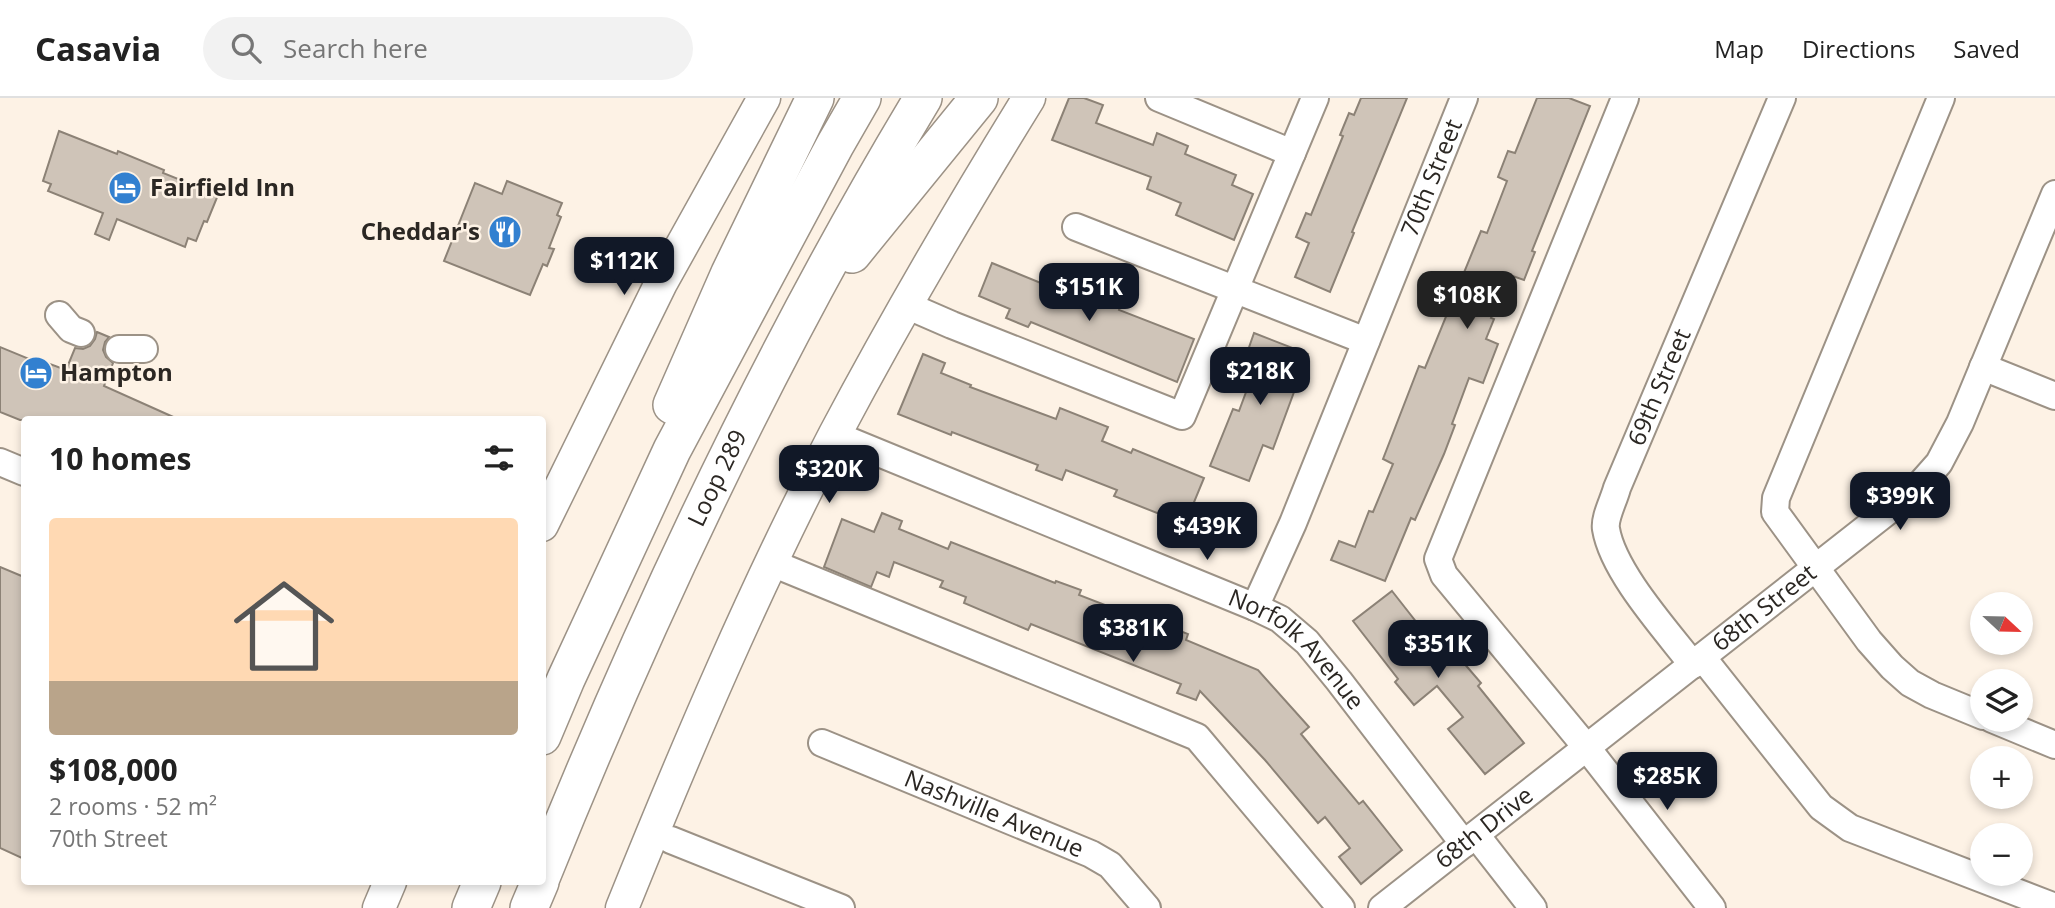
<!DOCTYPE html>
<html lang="en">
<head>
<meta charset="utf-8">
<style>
	body { margin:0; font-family:"Open Sans",sans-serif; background:#f2f2f2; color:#222; height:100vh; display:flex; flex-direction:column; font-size:26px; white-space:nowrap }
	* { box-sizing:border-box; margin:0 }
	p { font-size:23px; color:#767676 }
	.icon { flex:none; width:38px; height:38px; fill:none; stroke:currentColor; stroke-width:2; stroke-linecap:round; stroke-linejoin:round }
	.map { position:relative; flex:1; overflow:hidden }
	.sheet { position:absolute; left:21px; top:318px; width:525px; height:469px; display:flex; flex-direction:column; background:#fff; border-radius:7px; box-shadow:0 4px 10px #0003 }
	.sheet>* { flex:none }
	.needle { width:46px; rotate:112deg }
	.buttons { position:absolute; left:1970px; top:494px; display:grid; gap:14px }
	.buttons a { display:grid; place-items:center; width:63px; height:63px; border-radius:50%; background:#fff; box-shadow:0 4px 10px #0003; font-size:35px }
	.price { position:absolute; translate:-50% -60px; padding:0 16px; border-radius:14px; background:#111827; color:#fff; font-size:23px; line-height:46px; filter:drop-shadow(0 2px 4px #0008) }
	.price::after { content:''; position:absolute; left:50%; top:42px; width:21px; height:16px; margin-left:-10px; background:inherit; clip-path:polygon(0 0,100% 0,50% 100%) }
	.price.on { background:#222; color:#fff }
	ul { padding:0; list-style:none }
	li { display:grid; align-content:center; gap:14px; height:371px; padding:0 28px }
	li span { display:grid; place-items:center; height:217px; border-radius:7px; color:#555 }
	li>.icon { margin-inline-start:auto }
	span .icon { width:126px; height:126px; fill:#fffc; stroke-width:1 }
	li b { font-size:30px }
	h2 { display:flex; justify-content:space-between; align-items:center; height:84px; padding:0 28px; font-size:30px }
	header { display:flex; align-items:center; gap:42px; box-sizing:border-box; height:98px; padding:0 35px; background:#fff; border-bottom:2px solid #e0e0e0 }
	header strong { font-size:33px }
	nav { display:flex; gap:38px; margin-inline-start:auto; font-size:24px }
	.search { width:490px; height:63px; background:#f2f2f2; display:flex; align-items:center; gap:18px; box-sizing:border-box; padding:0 24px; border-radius:38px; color:#767676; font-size:26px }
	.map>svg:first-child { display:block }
	.building { fill:#cfc4b8; stroke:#8c8276; stroke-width:2 }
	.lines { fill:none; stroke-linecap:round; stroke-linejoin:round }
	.minor-casing { stroke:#9c9286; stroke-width:30 }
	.major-casing { stroke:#9c9286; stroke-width:35 }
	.highway-casing { stroke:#9c9286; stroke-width:40 }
	.minor { stroke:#fff; stroke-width:26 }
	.major { stroke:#fff; stroke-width:32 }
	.highway { stroke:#fff; stroke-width:37 }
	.labels { text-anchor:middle; stroke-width:5; stroke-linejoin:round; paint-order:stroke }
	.street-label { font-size:24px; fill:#2b2723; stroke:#fdf2e5 }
	.poi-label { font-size:24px; font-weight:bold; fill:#2b2723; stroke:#fdf2e5; text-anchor:start }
</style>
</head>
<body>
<header>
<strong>Casavia</strong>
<div class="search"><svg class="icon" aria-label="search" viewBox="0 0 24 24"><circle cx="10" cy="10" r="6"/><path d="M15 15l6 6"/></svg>Search here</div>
<nav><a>Map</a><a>Directions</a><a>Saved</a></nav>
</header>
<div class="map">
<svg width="2055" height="810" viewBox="0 0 2055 810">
	<rect width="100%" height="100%" fill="#fdf2e5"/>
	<g class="building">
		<polygon points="1069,0 1084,0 1103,7 1096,25 1153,47 1157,35 1188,48 1185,56 1236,77 1232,87 1253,96 1234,142 1176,117 1181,105 1147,91 1151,79 1052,42"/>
		<polygon points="1361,0 1407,0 1352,134 1354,135 1330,194 1295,179 1309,145 1296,139 1306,115 1311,117 1343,38 1340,37 1349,15 1354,17"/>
		<polygon points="1537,0 1569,0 1590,8 1532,153 1535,154 1524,182 1507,176 1491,220 1494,221 1486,241 1498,246 1483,285 1469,280 1452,326 1455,327 1444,356 1415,422 1411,420 1385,483 1331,462 1339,443 1355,449 1369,413 1373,414 1393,366 1383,361 1419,268 1425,270 1481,133 1487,135 1507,83 1498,79 1508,53 1515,55"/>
		<polygon points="59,33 117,56 118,53 164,72 163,75 218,97 207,124 204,123 196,143 188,140 185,149 117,121 109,142 95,136 103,115 48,93 51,86 43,83"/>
		<polygon points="507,83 562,105 557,117 561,119 549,150 554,151 547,168 543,166 530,197 444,163 475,85 502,96"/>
		<polygon points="992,165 1097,208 1100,200 1120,208 1119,212 1194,241 1177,284 1031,224 1028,229 1006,220 1010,211 979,198"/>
		<polygon points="97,234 109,239 105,244 103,252 106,259 113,265 104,288 180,322 20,322 0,314 0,249 41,266 42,263 66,272 75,250 83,251 90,248 95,241"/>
		<polygon points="1254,235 1308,256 1273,351 1263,347 1249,383 1210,368 1233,311 1239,313 1259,259 1247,255"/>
		<polygon points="923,256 945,265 941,275 971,287 970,289 1056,321 1060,310 1108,329 1102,343 1131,355 1133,351 1204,380 1185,426 1114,398 1117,392 1066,372 1062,382 1036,372 1038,367 952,334 951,337 898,316"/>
		<polygon points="882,415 902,423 899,431 948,451 951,444 1055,485 1056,483 1081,492 1079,497 1128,516 1129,513 1188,536 1186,542 1258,572 1309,629 1301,636 1359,706 1363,703 1402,752 1361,786 1339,759 1350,750 1325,719 1318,725 1265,662 1200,593 1196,602 1177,595 1181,586 1031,526 1028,532 964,505 966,499 940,489 943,483 894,464 889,479 877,474 871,489 824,469 842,421 874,434"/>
		<polygon points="0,469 24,479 24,761 0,750"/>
		<polygon points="1392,493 1436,549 1444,542 1481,585 1478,588 1524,645 1485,676 1448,631 1463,619 1437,588 1414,607 1395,584 1398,581 1353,523"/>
	</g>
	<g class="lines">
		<defs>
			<g id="minor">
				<polyline points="1159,0 1292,55"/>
				<polyline points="1625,0 1438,461 1444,477 1587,650 1712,810"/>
				<polyline points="1941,0 1776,400 1775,414 1869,543 1892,569 1910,585 1932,597 1983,618"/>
				<polyline points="1076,129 1366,243"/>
				<polyline points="906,207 952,227 1182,318 1315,0"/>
				<polyline points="59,217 71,231 81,235"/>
				<polyline points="119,251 144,251"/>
				<polyline points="1983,269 2055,298"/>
				<path id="s1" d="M835,337L1255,509L1280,521L1307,544L1339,583L1464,746"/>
				<polyline points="0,364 24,374"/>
				<polyline points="772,465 1197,639 1341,810"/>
				<path id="s2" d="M1255,509L1293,425L1464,0"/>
				<polyline points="1702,559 1821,709 1850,730 2055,809"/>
				<path id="s3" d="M1693,567C1666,532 1613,474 1606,431C1604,420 1614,402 1617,390L1782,0"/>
				<polyline points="1992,621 2055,647"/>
				<path id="s4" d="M822,645L1091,756L1110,767L1147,810"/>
				<polyline points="1476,737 1533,810"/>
				<polyline points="671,742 841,810"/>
				<path id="s5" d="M1382,810L1916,391L1939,365L1960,325L2055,96"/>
			</g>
			<g id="major">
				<polyline points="542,427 661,185 764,0"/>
				<polyline points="379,810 390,784"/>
				<path d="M622,810C687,649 755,489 835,336C896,221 961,110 1029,0"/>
			</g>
			<g id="highway">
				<polyline points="852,156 979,0"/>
				<polyline points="672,307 730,175 815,0"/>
				<polyline points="542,638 566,581 672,352 835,47 862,0"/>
				<path id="s6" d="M542,777C650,509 774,247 923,0"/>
				<polyline points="471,810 482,784"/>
				<polyline points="529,810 540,784"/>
			</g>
		</defs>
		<use href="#minor" class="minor-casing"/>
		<use href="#major" class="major-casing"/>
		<use href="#highway" class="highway-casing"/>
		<use href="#minor" class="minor"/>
		<use href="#major" class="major"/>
		<use href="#highway" class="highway"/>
	</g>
	<defs>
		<symbol id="hotel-disc" viewBox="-11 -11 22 22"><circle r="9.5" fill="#3280d0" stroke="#fdf2e5"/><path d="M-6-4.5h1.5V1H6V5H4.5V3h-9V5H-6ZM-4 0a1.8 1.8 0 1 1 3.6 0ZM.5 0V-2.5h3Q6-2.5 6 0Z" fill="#fff"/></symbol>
		<symbol id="restaurant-disc" viewBox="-11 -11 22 22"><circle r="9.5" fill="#3280d0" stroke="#fdf2e5"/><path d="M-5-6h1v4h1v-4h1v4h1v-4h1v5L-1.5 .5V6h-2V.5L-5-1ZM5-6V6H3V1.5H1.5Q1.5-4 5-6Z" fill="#fff"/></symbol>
	</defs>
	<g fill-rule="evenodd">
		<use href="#hotel-disc" x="106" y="71" width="38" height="38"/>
		<use href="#restaurant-disc" x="486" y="115" width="38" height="38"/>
		<use href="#hotel-disc" x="17" y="256" width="38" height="38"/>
	</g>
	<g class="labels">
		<g class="street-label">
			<text dy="8" stroke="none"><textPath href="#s2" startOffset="464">70th Street</textPath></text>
			<text dy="8" stroke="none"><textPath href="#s3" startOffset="315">69th Street</textPath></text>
			<text dy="8" stroke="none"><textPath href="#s6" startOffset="434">Loop 289</textPath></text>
			<text dy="8" stroke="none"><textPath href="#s5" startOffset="486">68th Street</textPath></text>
			<text dy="8" stroke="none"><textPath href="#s1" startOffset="513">Norfolk Avenue</textPath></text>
			<text dy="8" stroke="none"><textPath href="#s4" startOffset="186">Nashville Avenue</textPath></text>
			<text dy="8" stroke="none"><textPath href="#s5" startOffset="130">68th Drive</textPath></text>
		</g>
		<g class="poi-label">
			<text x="150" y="98">Fairfield Inn</text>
			<text x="480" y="142" text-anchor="end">Cheddar's</text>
			<text x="60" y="283">Hampton</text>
		</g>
	</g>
</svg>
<div class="buttons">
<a><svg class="needle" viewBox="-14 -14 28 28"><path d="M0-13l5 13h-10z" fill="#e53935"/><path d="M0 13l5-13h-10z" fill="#767676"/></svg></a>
<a><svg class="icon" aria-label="layers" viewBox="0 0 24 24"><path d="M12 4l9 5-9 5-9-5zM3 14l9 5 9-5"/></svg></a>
<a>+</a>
<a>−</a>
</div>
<b class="price" style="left:624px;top:199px">$112K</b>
<b class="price" style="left:1089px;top:225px">$151K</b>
<b class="price on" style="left:1467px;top:233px">$108K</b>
<b class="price" style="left:1260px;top:309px">$218K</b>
<b class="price" style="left:829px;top:407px">$320K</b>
<b class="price" style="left:1900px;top:434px">$399K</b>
<b class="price" style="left:1207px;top:464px">$439K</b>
<b class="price" style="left:1133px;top:566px">$381K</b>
<b class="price" style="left:1438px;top:582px">$351K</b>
<b class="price" style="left:1667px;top:714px">$285K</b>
<section class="sheet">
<h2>10 homes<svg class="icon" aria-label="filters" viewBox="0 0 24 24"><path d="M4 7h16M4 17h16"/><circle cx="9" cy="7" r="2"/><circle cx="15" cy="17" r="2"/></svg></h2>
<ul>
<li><span style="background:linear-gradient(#ffd9b3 75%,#b9a48a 0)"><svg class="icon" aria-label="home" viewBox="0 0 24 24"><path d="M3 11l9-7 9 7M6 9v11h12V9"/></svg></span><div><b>$108,000</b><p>2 rooms · 52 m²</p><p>70th Street</p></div></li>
</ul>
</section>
</div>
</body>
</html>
